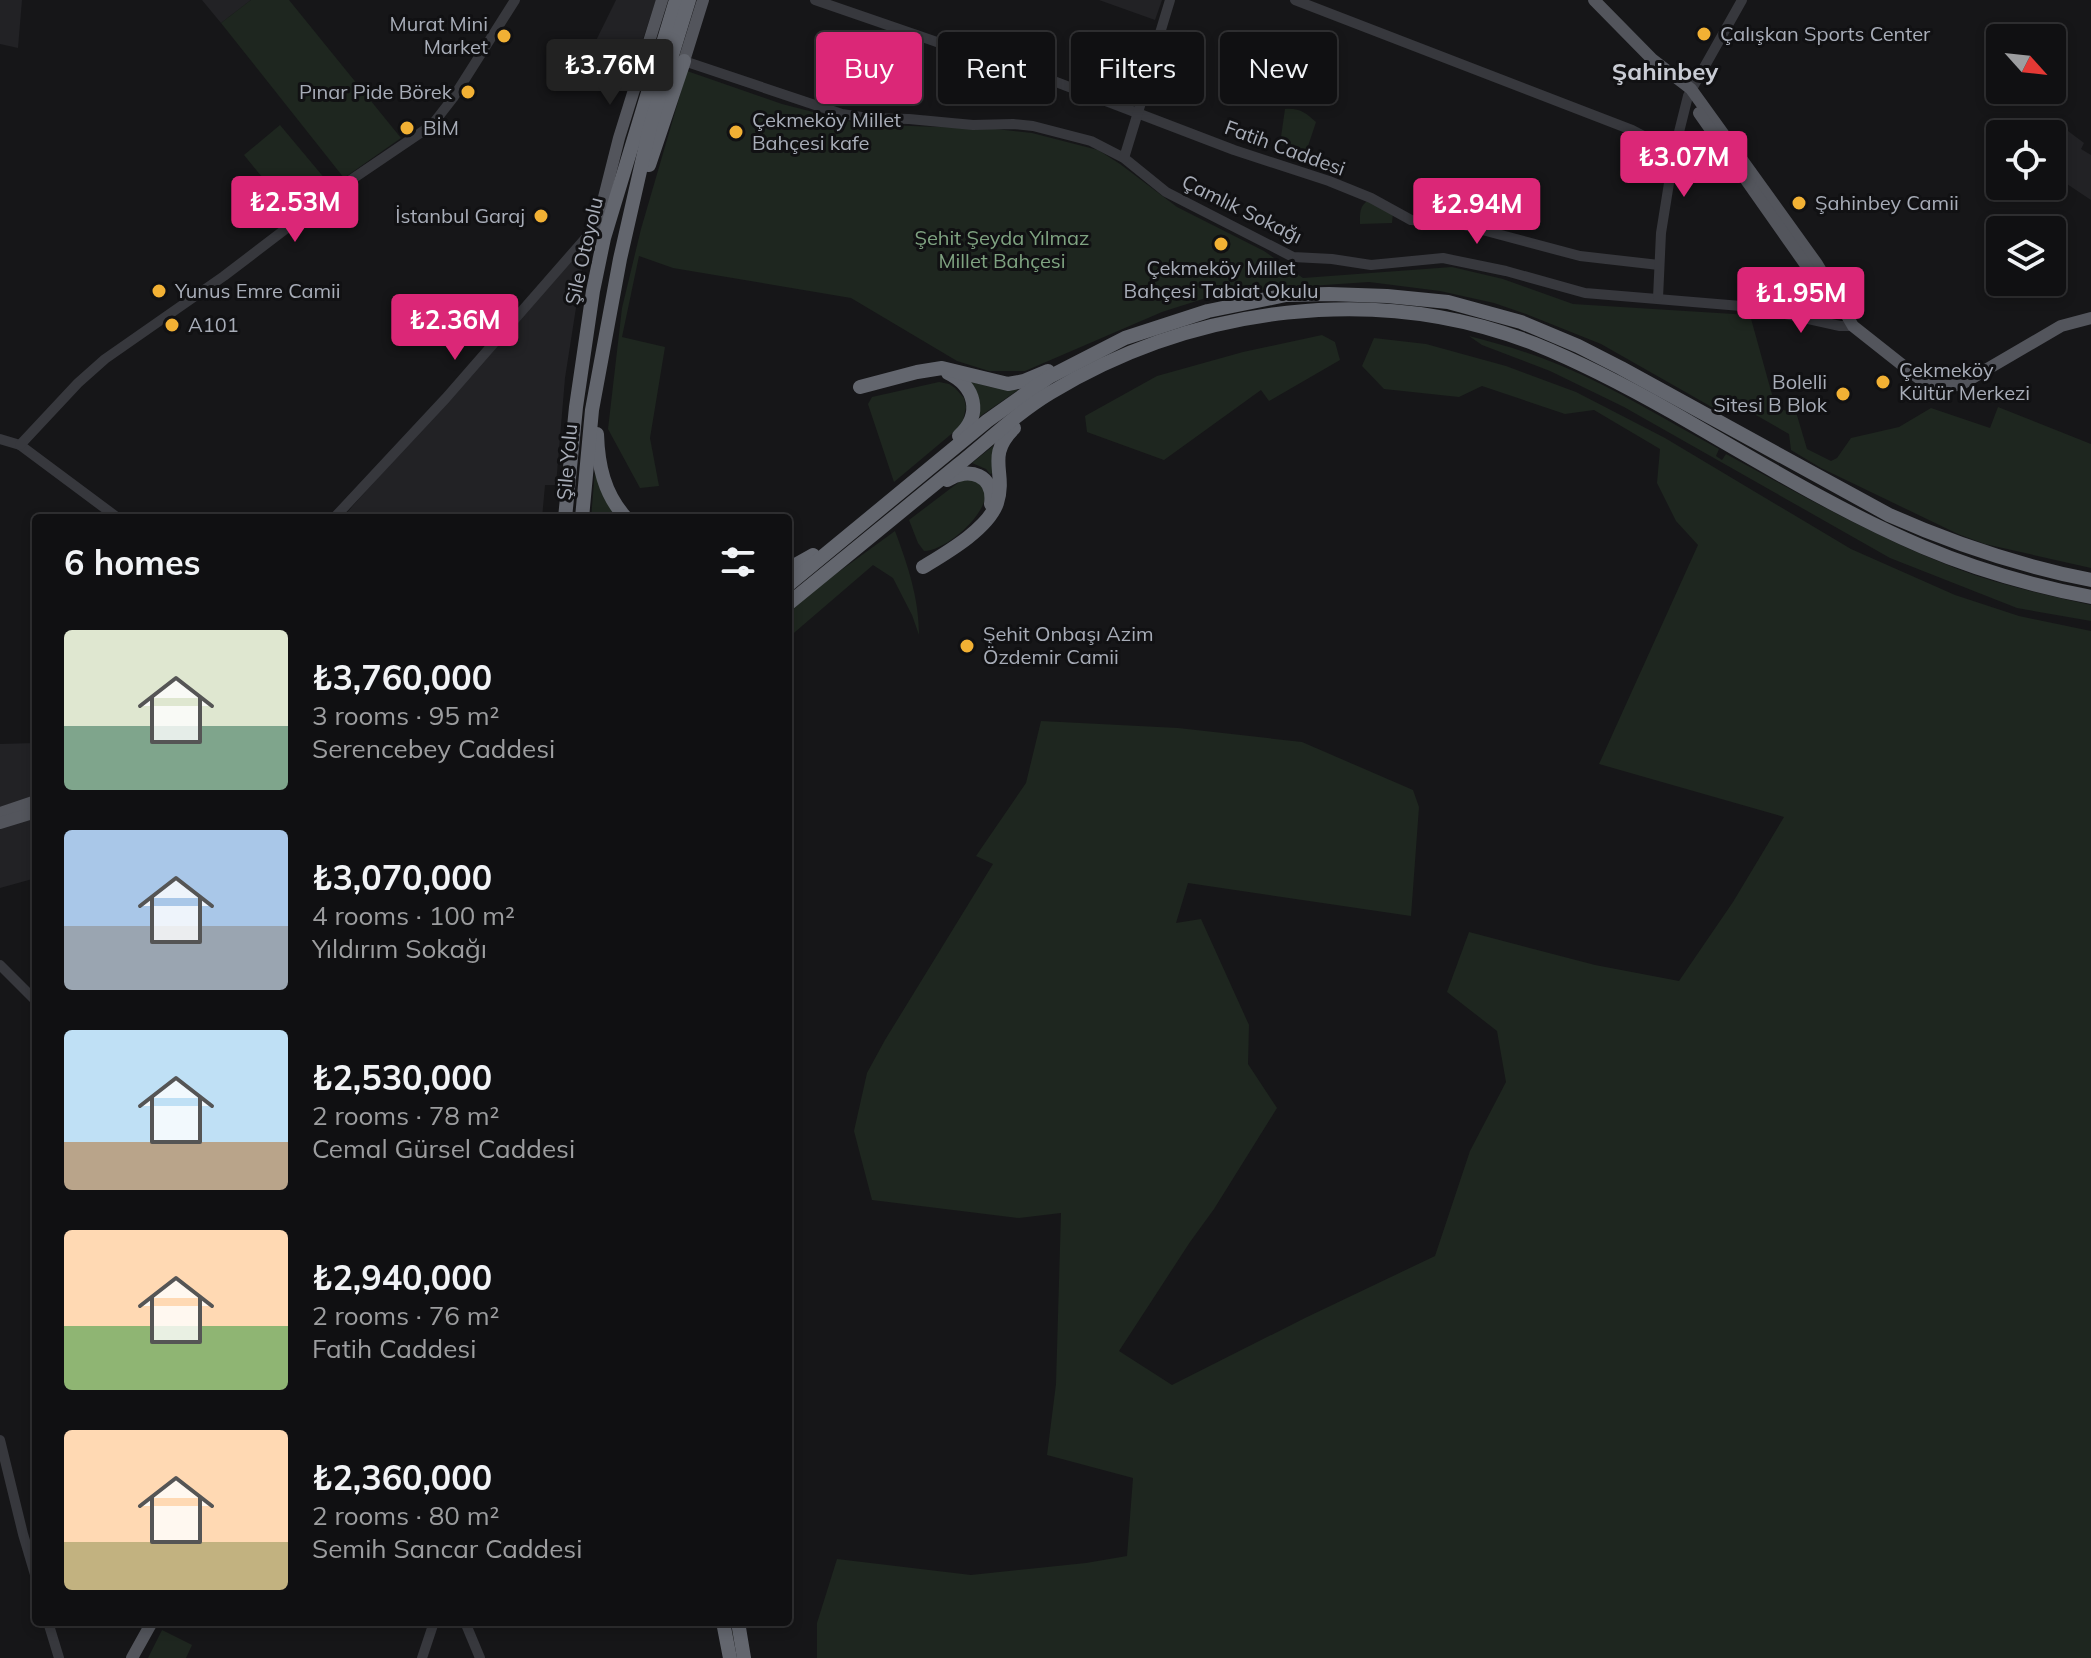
<!DOCTYPE html>
<html lang="en">
<head>
<meta charset="utf-8">
<style>
	body { margin:0; font-family:Mulish,sans-serif; background:#1e1e20; color:#f1f3f6; height:100vh; display:flex; flex-direction:column; font-size:30px; white-space:nowrap }
	* { box-sizing:border-box; margin:0 }
	p { font-size:26px; color:#9c9d9f }
	.icon { flex:none; width:44px; height:44px; fill:none; stroke:currentColor; stroke-width:2; stroke-linecap:round; stroke-linejoin:round }
	.map { position:relative; flex:1; overflow:hidden }
	.sheet { position:absolute; left:32px; top:514px; width:760px; height:1112px; display:flex; flex-direction:column; background:#101012; border-radius:8px; box-shadow:0 4px 12px #0003,0 0 0 2px #303032 }
	.sheet>* { flex:none }
	.top-card { position:absolute; left:816px; top:32px; width:760px; height:72px; display:flex; gap:16px }
	.needle { width:52px; rotate:117deg }
	.controls { position:absolute; left:1986px; top:24px; display:grid; gap:16px }
	.controls a { display:grid; place-items:center; width:80px; height:80px; border-radius:8px; background:#101012; box-shadow:0 4px 12px #0003,0 0 0 2px #303032; font-size:40px }
	.price { position:absolute; translate:-50% -68px; padding:0 18px; border-radius:8px; background:#db2777; color:#fff; font-size:26px; line-height:52px; filter:drop-shadow(0 2px 4px #0008) }
	.price::after { content:''; position:absolute; left:50%; top:48px; width:24px; height:18px; margin-left:-12px; background:inherit; clip-path:polygon(0 0,100% 0,50% 100%) }
	.price.current { background:#222; color:#fff }
	ul { padding:0; list-style:none }
	li { display:flex; align-items:center; gap:24px; height:200px; padding:0 32px }
	li span { display:grid; place-items:center; flex:none; width:224px; height:160px; border-radius:8px; color:#555 }
	li>.icon { margin-inline-start:auto }
	span .icon { width:96px; height:96px; fill:#fffc; stroke-width:1 }
	li b { font-size:34px }
	h2 { display:flex; justify-content:space-between; align-items:center; height:96px; padding:0 32px; font-size:34px }
	.chip { padding:0 28px; border-radius:8px; background:#101012; box-shadow:0 4px 12px #0003,0 0 0 2px #303032; font-size:28px; line-height:72px }
	.chip.current { background:#db2777; color:#fff }
	.map>svg:first-child { display:block }
	.built { fill:#222225 }
	.green { fill:#1e261f }
	.lines { fill:none; stroke-linecap:round; stroke-linejoin:round }
	.minor { stroke:#37383d; stroke-width:10 }
	.major { stroke:#53555c; stroke-width:12 }
	.highway { stroke:#63666e; stroke-width:14 }
	.poi-dot { fill:#f2b134; stroke:#111113; stroke-width:3 }
	.labels { text-anchor:middle; stroke-width:6; stroke-linejoin:round; paint-order:stroke }
	.poi-label { font-size:20px; fill:#a8adb8; stroke:#111113; text-anchor:start }
	.street-label { font-size:20px; fill:#a8adb8; stroke:#111113 }
	.park-label { font-size:20px; fill:#7fa381; stroke:#111113 }
	.quarter-label { font-size:24px; font-weight:bold; fill:#c9ccd4; stroke:#111113 }
</style>
</head>
<body>
<div class="map">
<svg width="2091" height="1658" viewBox="0 0 2091 1658">
	<rect width="100%" height="100%" fill="#161618"/>
	<g class="built">
		<polygon points="0,0 22,0 18,48 0,44"/>
		<polygon points="202,0 251,0 221,23"/>
		<polygon points="616,0 656,0 628,84 586,61"/>
		<polygon points="1099,0 1162,0 1155,20"/>
		<polygon points="2068,131 2084,143 2081,149 2091,155 2091,200 2052,174 2052,157"/>
		<polygon points="586,244 565,378 556,485 545,485 542,518 342,518"/>
		<polygon points="36,743 36,796 0,807 0,744"/>
		<polygon points="36,817 36,878 0,888 0,828"/>
	</g>
	<g class="green">
		<polygon points="251,0 289,0 401,138 344,178 221,23"/>
		<polygon points="687,71 782,104 852,122 884,125 996,129 1032,133 1098,150 1120,164 1177,207 1264,251 1303,278 1452,267 1503,279 1573,304 1750,315 1776,409 1796,412 1807,449 1831,461 1837,458 1851,438 1899,427 1931,408 1990,428 1998,407 2091,444 2091,568 1985,544 1958,534 1821,468 1791,450 1789,434 1726,398 1717,410 1601,344 1526,314 1494,303 1440,291 1369,282 1280,288 1209,297 1162,312 1025,371 989,371 957,361 851,298 673,268 639,256 622,337 665,347 650,438 659,486 640,488 608,429 622,308 641,229"/>
		<path d="M1285,109C1301,108 1305,113 1316,122L1306,152L1280,144Z"/>
		<polygon points="280,125 331,186 294,216 244,155"/>
		<path d="M1369,200L1393,212L1392,223L1360,224C1360,213 1359,206 1369,200Z"/>
		<polygon points="1322,335 1335,342 1340,360 1269,401 1261,390 1164,460 1087,432 1085,416 1157,376 1243,352"/>
		<path d="M1469,336C1500,344 1532,353 1562,366C1617,389 1667,421 1719,449L1716,456L1722,460L1726,454C1801,495 1875,537 1955,568C1999,585 2046,595 2091,605V621L2017,608L1890,558L1624,407L1550,371L1482,345Z"/>
		<polygon points="1374,338 1426,344 1506,366 1576,392 1665,438 1851,549 1955,595 2019,616 2091,631 2091,1658 817,1658 817,1623 837,1559 971,1575 1086,1563 1127,1556 1133,1478 1047,1455 1056,1384 1061,1213 1019,1218 872,1200 854,1131 867,1073 885,1040 993,864 976,856 1026,783 1041,721 1178,728 1302,742 1413,790 1419,807 1411,916 1188,883 1176,923 1201,919 1249,1025 1248,1064 1277,1108 1214,1209 1190,1242 1119,1351 1172,1385 1305,1318 1435,1256 1470,1151 1506,1082 1497,1031 1447,992 1469,932 1595,965 1679,981 1733,902 1784,817 1599,764 1698,545 1676,521 1657,483 1660,449 1594,410 1565,414 1482,386 1459,397 1384,389 1362,366"/>
		<polygon points="969,381 990,387 1018,390 979,417 980,404"/>
		<polygon points="939,382 949,384 955,388 964,398 966,407 962,425 894,482 868,404 872,397"/>
		<polygon points="993,446 993,473 990,474 986,469 972,463"/>
		<polygon points="595,470 621,518 591,518"/>
		<path d="M963,479C1020,482 954,551 924,551L918,543L909,520Z"/>
		<path d="M895,531C908,566 919,598 919,635L912,615L893,578L873,565L788,638V612L822,584Z"/>
		<polygon points="162,1630 192,1645 186,1658 148,1658"/>
	</g>
	<g class="lines">
		<g class="minor">
			<polyline points="815,0 992,61 1030,72 1234,150 1329,181 1371,198 1411,220 1460,224 1580,256 1659,265"/>
			<polyline points="1295,0 1632,130 1674,152"/>
			<polyline points="684,61 842,114 868,118 909,119 973,125 1013,124 1033,126 1091,141 1124,158 1166,192 1293,257 1332,259 1371,265 1443,258 1506,271 1585,293 1753,307 1840,326 1853,326"/>
			<polyline points="1124,158 1147,83 1147,76 1170,0"/>
			<polyline points="1658,298 1661,233 1674,152 1688,96 1742,0"/>
			<polyline points="0,439 20,445 118,518"/>
			<polyline points="20,445 78,383 105,359 224,276 342,186 432,125 453,98 515,0"/>
			<polyline points="334,518 446,398 597,225"/>
			<polyline points="0,965 36,1001"/>
			<polyline points="0,1440 23,1534 36,1578"/>
			<polyline points="48,1622 59,1658"/>
			<polyline points="465,1622 480,1658"/>
			<polyline points="422,1658 434,1622"/>
		</g>
		<g class="major">
			<polyline points="1594,0 1652,59 1691,89 1817,264 1853,326 1920,379 1928,384 1939,386 1960,385 2061,326 2091,318"/>
			<polyline points="684,61 703,0"/>
			<polyline points="1699,113 1810,271 1824,286"/>
			<polyline points="597,225 619,138 662,0"/>
			<polyline points="0,813 36,801"/>
			<polyline points="0,823 36,812"/>
			<polyline points="132,1658 152,1622"/>
		</g>
		<g class="highway">
			<polyline points="649,165 684,61"/>
			<path d="M948,373C975,386 983,414 959,436"/>
			<polyline points="860,387 917,372 942,368 1008,384 1024,381 1048,371"/>
			<path d="M597,434C598,465 604,494 626,518"/>
			<path d="M947,480C969,466 995,475 991,504"/>
			<polyline points="565,518 576,407 593,291 604,238 676,0"/>
			<polyline points="582,518 592,410 620,259 650,127 689,0"/>
			<path d="M923,567C946,553 988,529 997,503C1007,471 985,457 1014,428"/>
			<polyline points="788,569 813,555"/>
			<path d="M788,585L987,421L1049,377L1125,338L1208,311L1286,295L1329,294L1387,296L1448,302L1521,322L1578,346L1621,368L1889,515C1954,544 2021,566 2091,580"/>
			<path d="M788,604C845,558 901,511 958,465C988,441 1017,413 1050,393C1194,306 1377,282 1535,344C1582,363 1628,387 1672,412C1754,459 1836,510 1923,547C1977,570 2034,586 2091,597"/>
			<polyline points="723,1622 730,1658"/>
			<polyline points="738,1622 744,1658"/>
		</g>
	</g>
	<g class="poi-dot">
		<circle cx="1704" cy="34" r="8"/>
		<circle cx="504" cy="36" r="8"/>
		<circle cx="468" cy="92" r="8"/>
		<circle cx="407" cy="128" r="8"/>
		<circle cx="736" cy="132" r="8"/>
		<circle cx="1799" cy="203" r="8"/>
		<circle cx="541" cy="216" r="8"/>
		<circle cx="1221" cy="244" r="8"/>
		<circle cx="159" cy="291" r="8"/>
		<circle cx="172" cy="325" r="8"/>
		<circle cx="1883" cy="382" r="8"/>
		<circle cx="1843" cy="394" r="8"/>
		<circle cx="967" cy="646" r="8"/>
	</g>
	<g class="labels">
		<g class="poi-label">
			<text x="488" y="31" text-anchor="end">Murat Mini<tspan x="488" dy="23">Market</tspan></text>
			<text x="1720" y="41">Çalışkan Sports Center</text>
			<text x="452" y="99" text-anchor="end">Pınar Pide Börek</text>
			<text x="752" y="127">Çekmeköy Millet<tspan x="752" dy="23">Bahçesi kafe</tspan></text>
			<text x="423" y="135">BİM</text>
			<text x="1815" y="210">Şahinbey Camii</text>
			<text x="525" y="223" text-anchor="end">İstanbul Garaj</text>
			<text x="1221" y="275" text-anchor="middle">Çekmeköy Millet<tspan x="1221" dy="23">Bahçesi Tabiat Okulu</tspan></text>
			<text x="175" y="298">Yunus Emre Camii</text>
			<text x="188" y="332">A101</text>
			<text x="1899" y="377">Çekmeköy<tspan x="1899" dy="23">Kültür Merkezi</tspan></text>
			<text x="1827" y="389" text-anchor="end">Bolelli<tspan x="1827" dy="23">Sitesi B Blok</tspan></text>
			<text x="983" y="641">Şehit Onbaşı Azim<tspan x="983" dy="23">Özdemir Camii</tspan></text>
		</g>
		<g class="street-label">
			<text transform="translate(1285 148) rotate(20)" y="7">Fatih Caddesi</text>
			<text transform="translate(1242 209) rotate(26)" y="7">Çamlık Sokağı</text>
			<text transform="translate(584 251) rotate(-77)" y="7">Şile Otoyolu</text>
			<text transform="translate(567 462) rotate(-85)" y="7">Şile Yolu</text>
		</g>
		<g class="park-label">
			<text x="1002" y="245">Şehit Şeyda Yılmaz<tspan x="1002" dy="23">Millet Bahçesi</tspan></text>
		</g>
		<g class="quarter-label">
			<text x="1665" y="80">Şahinbey</text>
		</g>
	</g>
</svg>
<div class="controls">
<a><svg class="needle" viewBox="-14 -14 28 28"><path d="M0-13l5 13h-10z" fill="#e53935"/><path d="M0 13l5-13h-10z" fill="#9c9d9f"/></svg></a>
<a><svg class="icon" aria-label="locate" viewBox="0 0 24 24"><circle cx="12" cy="12" r="6"/><path d="M12 2v4M12 18v4M2 12h4M18 12h4"/></svg></a>
<a><svg class="icon" aria-label="layers" viewBox="0 0 24 24"><path d="M12 4l9 5-9 5-9-5zM3 14l9 5 9-5"/></svg></a>
</div>
<b class="price current" style="left:610px;top:107px">₺3.76M</b>
<b class="price" style="left:1684px;top:199px">₺3.07M</b>
<b class="price" style="left:295px;top:244px">₺2.53M</b>
<b class="price" style="left:1477px;top:246px">₺2.94M</b>
<b class="price" style="left:1801px;top:335px">₺1.95M</b>
<b class="price" style="left:455px;top:362px">₺2.36M</b>
<div class="top-card">
<a class="chip current">Buy</a>
<a class="chip">Rent</a>
<a class="chip">Filters</a>
<a class="chip">New</a>
</div>
<section class="sheet">
<h2>6 homes<svg class="icon" aria-label="filters" viewBox="0 0 24 24"><path d="M4 7h16M4 17h16"/><circle cx="9" cy="7" r="2"/><circle cx="15" cy="17" r="2"/></svg></h2>
<ul>
<li><span style="background:linear-gradient(#dfe7d0 60%,#7fa58c 0)"><svg class="icon" aria-label="home" viewBox="0 0 24 24"><path d="M3 11l9-7 9 7M6 9v11h12V9"/></svg></span><div><b>₺3,760,000</b><p>3 rooms · 95 m²</p><p>Serencebey Caddesi</p></div></li>
<li><span style="background:linear-gradient(#a9c7e8 60%,#9aa5b1 0)"><svg class="icon" aria-label="home" viewBox="0 0 24 24"><path d="M3 11l9-7 9 7M6 9v11h12V9"/></svg></span><div><b>₺3,070,000</b><p>4 rooms · 100 m²</p><p>Yıldırım Sokağı</p></div></li>
<li><span style="background:linear-gradient(#bfe0f5 70%,#b9a48a 0)"><svg class="icon" aria-label="home" viewBox="0 0 24 24"><path d="M3 11l9-7 9 7M6 9v11h12V9"/></svg></span><div><b>₺2,530,000</b><p>2 rooms · 78 m²</p><p>Cemal Gürsel Caddesi</p></div></li>
<li><span style="background:linear-gradient(#ffd9b3 60%,#8fb573 0)"><svg class="icon" aria-label="home" viewBox="0 0 24 24"><path d="M3 11l9-7 9 7M6 9v11h12V9"/></svg></span><div><b>₺2,940,000</b><p>2 rooms · 76 m²</p><p>Fatih Caddesi</p></div></li>
<li><span style="background:linear-gradient(#ffd9b3 70%,#c2b280 0)"><svg class="icon" aria-label="home" viewBox="0 0 24 24"><path d="M3 11l9-7 9 7M6 9v11h12V9"/></svg></span><div><b>₺2,360,000</b><p>2 rooms · 80 m²</p><p>Semih Sancar Caddesi</p></div></li>
</ul>
</section>
</div>
</body>
</html>
